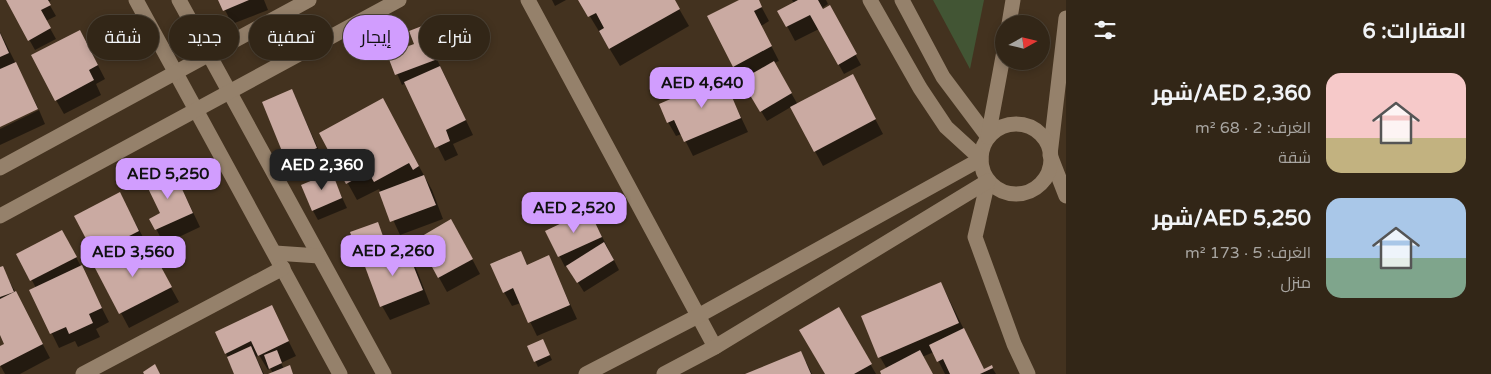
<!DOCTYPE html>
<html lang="ar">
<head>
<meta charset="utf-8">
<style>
	body { margin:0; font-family:"Varela Round",Cairo,sans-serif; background:#3d3224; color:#f1f3f6; direction:rtl; height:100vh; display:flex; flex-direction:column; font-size:19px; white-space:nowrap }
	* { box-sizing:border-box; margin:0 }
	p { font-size:16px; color:#a8a5a1 }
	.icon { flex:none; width:28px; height:28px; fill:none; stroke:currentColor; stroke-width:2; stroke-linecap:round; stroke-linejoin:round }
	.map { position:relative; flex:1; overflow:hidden; direction:ltr }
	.details { display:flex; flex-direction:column; background:#322617; width:425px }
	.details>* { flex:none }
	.guide { position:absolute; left:15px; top:15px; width:475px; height:45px; direction:rtl; display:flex; gap:10px }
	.needle { width:32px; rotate:82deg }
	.fabs { position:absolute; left:995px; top:15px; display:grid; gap:10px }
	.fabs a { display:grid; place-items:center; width:55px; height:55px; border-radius:50%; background:#322617; box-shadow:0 2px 8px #0003,0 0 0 1px #4d4336; font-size:25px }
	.price { position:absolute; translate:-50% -42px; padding:0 11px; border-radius:10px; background:#d19dfe; color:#111; font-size:16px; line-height:32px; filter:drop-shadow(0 1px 2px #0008) }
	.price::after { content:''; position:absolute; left:50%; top:30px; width:15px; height:11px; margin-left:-8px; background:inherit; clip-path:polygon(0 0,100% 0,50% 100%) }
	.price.selected { background:#222; color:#fff }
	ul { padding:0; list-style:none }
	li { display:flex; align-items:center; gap:15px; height:125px; padding:0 25px }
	li span { display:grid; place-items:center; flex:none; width:140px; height:100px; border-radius:15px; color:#555 }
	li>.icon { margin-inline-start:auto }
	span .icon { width:60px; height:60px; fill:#fffc; stroke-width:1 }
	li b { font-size:21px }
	h2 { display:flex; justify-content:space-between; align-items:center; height:60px; padding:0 25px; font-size:21px }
	.pill { padding:0 18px; border-radius:22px; background:#322617; box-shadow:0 2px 8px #0003,0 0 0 1px #4d4336; font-size:18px; line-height:45px }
	.pill.selected { background:#d19dfe; color:#111 }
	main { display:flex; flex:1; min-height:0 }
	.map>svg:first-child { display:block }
	.green { fill:#425534 }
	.shadow { fill:#0007 }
	.building { fill:#caaaa2 }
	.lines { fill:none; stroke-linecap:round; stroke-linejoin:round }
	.minor { stroke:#95816b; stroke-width:15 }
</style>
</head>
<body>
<main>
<section class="details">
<h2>العقارات: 6<svg class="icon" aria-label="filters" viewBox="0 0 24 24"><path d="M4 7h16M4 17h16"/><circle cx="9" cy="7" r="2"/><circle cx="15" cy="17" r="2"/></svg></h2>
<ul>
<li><span style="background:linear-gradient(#f6c9c9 65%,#c2b280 0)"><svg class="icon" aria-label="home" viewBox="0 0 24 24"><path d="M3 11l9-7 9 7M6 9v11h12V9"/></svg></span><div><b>AED 2,360/شهر</b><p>الغرف: 2 · 68 m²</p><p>شقة</p></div></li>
<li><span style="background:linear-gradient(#a9c7e8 60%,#7fa58c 0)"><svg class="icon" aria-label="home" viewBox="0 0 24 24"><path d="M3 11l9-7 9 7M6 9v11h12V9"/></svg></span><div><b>AED 5,250/شهر</b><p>الغرف: 5 · 173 m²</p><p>منزل</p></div></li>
</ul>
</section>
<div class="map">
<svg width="1066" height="374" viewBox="0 0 1066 374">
	<rect width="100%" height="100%" fill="#43321f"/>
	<polygon class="green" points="933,0 984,0 970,69"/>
	<g class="shadow">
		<polygon points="7,0 51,0 48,2 56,16 46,21 56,39 35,50"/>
		<polygon points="220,0 264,0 268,10 232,24"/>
		<polygon points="552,0 566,0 555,6"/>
		<polygon points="580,0 674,0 689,26 620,66"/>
		<polygon points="741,0 758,0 762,8 769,21 761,26 779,61 774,63 798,105 860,90 883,134 823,166 791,107 767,121 734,66"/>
		<polygon points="792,0 826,0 828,4 822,8 823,10 829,7 861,65 844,74 819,29 795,41 779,11 794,3"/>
		<polygon points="422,28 473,135 453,144 458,155 445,161 406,83 402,85 389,55 415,44"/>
		<polygon points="0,32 38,108 0,126"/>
		<polygon points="88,46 105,79 96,84 101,95 64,114 56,100"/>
		<polygon points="722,77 748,132 693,156 682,134 676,136 668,122"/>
		<polygon points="292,90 324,162 295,174 287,160"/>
		<polygon points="39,110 45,124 0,145 0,129"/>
		<polygon points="392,117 432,190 443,219 400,235 379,189 357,200 320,133"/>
		<polygon points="331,174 347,208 318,220 313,211"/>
		<polygon points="180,185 200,227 164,244 151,219 161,214"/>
		<polygon points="127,208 179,302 129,328 97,268 102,266 95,254"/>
		<polygon points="589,211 619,270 584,292 567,265 565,267 547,231"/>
		<polygon points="377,223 388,249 363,258 352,233"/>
		<polygon points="459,234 480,274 447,292 418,240"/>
		<polygon points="70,245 109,322 96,329 100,337 78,347 75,341 59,348 31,291 36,288 18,254"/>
		<polygon points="406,249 414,263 430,304 390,320 382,306"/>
		<polygon points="520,252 528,266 548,256 577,319 537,336 521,303 512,306 504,292"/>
		<polygon points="2,267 50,358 20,374 5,374 0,365 0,348 6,344 0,332 0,268"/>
		<polygon points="941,283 984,370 991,366 996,374 945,374 934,352 922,357 932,374 883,374 887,369 880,357"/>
		<polygon points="271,306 296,356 281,363 284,369 289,366 293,374 271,374 273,373 270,368 268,370 259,355 256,357 264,374 235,374 226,353"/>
		<polygon points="838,308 876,374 826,374"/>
		<polygon points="545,345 552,360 538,367 529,347"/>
		<polygon points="801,352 812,374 749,374"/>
	</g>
	<g class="building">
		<polygon points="6,0 48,0 51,5 41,10 51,28 28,41"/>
		<polygon points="218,0 249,0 223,11"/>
		<polygon points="578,0 675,0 680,9 609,49 599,31 604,28 596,13 588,17"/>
		<polygon points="739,0 759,0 762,7 754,11 772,46 733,67 707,16"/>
		<polygon points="798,0 818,0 823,9 830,5 857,54 838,65 810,15 786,27 777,11"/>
		<polygon points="422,26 435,60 395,75 387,54 414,44 409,31"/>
		<polygon points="80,30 98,65 89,70 94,80 55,101 31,55"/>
		<polygon points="0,33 9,53 0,57"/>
		<polygon points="774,61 792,93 760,112 741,80"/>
		<polygon points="16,62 38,109 0,127 0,69"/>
		<polygon points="440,66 466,120 446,130 450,141 435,148 404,82"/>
		<polygon points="853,74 876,119 814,152 790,107"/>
		<polygon points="723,76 741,118 684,142 674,120 667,123 659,104"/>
		<polygon points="292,89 317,148 286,161 262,102"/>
		<polygon points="383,98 419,166 413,170 409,163 374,182 368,172 346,184 319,133"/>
		<polygon points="173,169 193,213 155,230 149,219 160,213 145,182"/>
		<polygon points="332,172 342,198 312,211 301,185"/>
		<polygon points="424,175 436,205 390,222 379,192"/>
		<polygon points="120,192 139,231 94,254 74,216"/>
		<polygon points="589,210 602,237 558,257 545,231"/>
		<polygon points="451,219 473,259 438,278 417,239"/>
		<polygon points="378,222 384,239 356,249 350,232"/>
		<polygon points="62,230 77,257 30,281 16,254"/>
		<polygon points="147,241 172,287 119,314 95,268"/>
		<polygon points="604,242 614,260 577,283 566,266"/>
		<polygon points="406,247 423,290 380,307 364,264"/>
		<polygon points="521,251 527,265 549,255 570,305 528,323 513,288 503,293 490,264"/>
		<polygon points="82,265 102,308 89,314 93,323 69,334 66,327 50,334 29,290"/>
		<polygon points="3,266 14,292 0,297 0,267"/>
		<polygon points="941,282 959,323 878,358 861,316"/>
		<polygon points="16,291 43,344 0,366 0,346 4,344 0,335 0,299"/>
		<polygon points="272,305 289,341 258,356 251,341 225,354 215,332"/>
		<polygon points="839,307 872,364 854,374 825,374 799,330"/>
		<polygon points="964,328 984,369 992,365 993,368 980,374 950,374 943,359 937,362 929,345"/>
		<polygon points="543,339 550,355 534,362 527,346"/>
		<polygon points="251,346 263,374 234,374 227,357"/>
		<polygon points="277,350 282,363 269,369 264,355"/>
		<polygon points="920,350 933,374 881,374 880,371"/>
		<polygon points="801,351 811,374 745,374"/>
		<polygon points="155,364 160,374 144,374 143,372"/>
		<polygon points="290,365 293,374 268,374"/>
	</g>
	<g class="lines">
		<g class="minor">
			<polyline points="136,0 340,374"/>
			<polyline points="179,0 384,374"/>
			<polyline points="528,0 715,347"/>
			<polyline points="902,0 943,77 988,137"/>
			<polyline points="1066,18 1050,155 1066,196"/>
			<polyline points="1009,24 1013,0"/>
			<circle cx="1016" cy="159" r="35"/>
			<polyline points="988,137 1004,51"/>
			<polyline points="0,168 309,0"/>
			<polyline points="988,181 975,237 1014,344 1028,374"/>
			<polyline points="0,216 399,0"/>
			<polyline points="275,253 319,256"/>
			<polyline points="83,374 283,268"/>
			<polyline points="586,374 698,316 981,159 946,127 920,88 870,0"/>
			<polyline points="664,374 715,347 988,181"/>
		</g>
	</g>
</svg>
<div class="fabs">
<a><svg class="needle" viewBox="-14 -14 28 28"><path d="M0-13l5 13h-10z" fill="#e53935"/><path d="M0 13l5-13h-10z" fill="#a8a5a1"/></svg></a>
</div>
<b class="price" style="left:702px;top:109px">AED 4,640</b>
<b class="price selected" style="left:322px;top:191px">AED 2,360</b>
<b class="price" style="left:168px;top:200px">AED 5,250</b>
<b class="price" style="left:574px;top:234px">AED 2,520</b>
<b class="price" style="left:393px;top:277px">AED 2,260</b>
<b class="price" style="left:133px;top:278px">AED 3,560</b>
<div class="guide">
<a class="pill">شراء</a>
<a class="pill selected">إيجار</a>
<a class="pill">تصفية</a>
<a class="pill">جديد</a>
<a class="pill">شقة</a>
</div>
</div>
</main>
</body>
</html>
